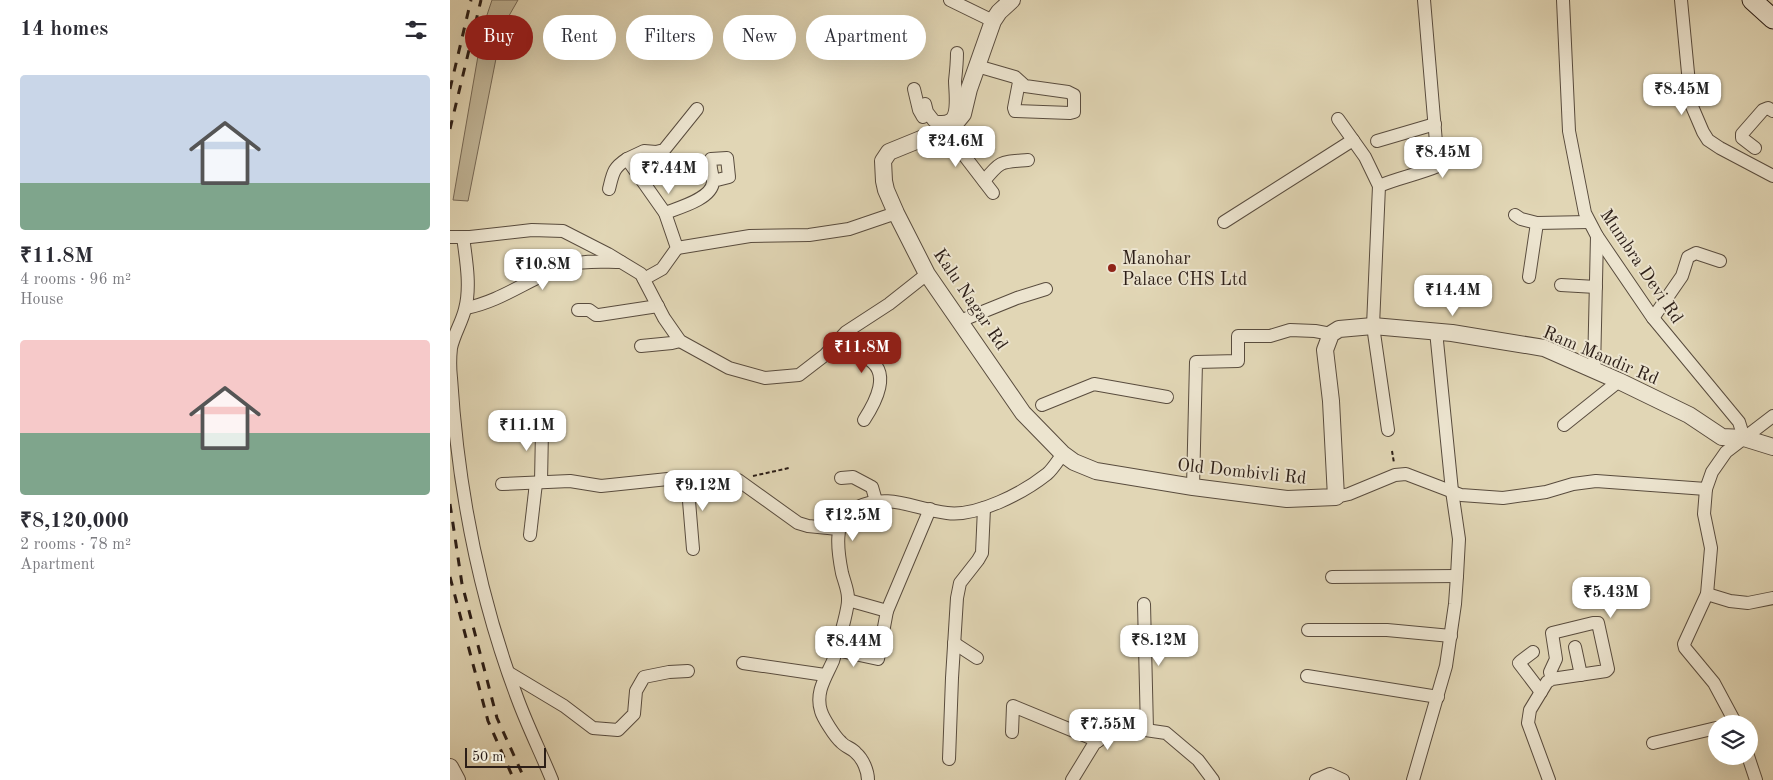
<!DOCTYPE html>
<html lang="en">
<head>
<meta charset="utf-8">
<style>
	body { margin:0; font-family:"Old Standard TT",serif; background:#f7f7f7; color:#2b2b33; height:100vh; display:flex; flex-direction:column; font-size:19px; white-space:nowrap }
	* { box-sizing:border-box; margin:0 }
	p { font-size:16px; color:#7c7c81 }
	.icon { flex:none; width:28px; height:28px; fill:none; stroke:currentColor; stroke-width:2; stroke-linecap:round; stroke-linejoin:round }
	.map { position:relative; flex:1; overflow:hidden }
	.sheet { display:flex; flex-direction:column; background:#fff; width:450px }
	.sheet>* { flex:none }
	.top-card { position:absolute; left:15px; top:15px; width:475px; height:45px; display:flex; gap:10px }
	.fabs { position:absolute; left:1258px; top:715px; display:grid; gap:10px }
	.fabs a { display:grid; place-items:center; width:50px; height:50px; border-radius:50%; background:#fff; box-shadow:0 5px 20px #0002; font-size:25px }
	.scale { position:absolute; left:15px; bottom:12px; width:81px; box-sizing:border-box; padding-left:5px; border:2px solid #2c1e17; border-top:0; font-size:14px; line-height:18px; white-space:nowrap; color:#2c1e17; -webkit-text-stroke:4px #ece4cf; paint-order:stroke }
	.price { position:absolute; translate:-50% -42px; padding:0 11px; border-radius:10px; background:#fff; color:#222; font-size:16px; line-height:32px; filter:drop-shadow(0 1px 2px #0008) }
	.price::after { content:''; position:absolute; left:50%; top:30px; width:15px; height:11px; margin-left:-8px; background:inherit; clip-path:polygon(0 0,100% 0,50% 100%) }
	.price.selected { background:#8f2418; color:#fff }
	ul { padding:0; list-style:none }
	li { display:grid; align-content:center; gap:10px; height:265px; padding:0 20px }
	li span { display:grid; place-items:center; height:155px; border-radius:5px; color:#555 }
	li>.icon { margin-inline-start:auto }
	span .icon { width:90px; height:90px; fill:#fffc; stroke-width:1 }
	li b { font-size:21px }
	h2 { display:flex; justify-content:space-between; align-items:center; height:60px; padding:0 20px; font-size:21px }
	.pill { padding:0 18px; border-radius:22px; background:#fff; box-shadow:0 5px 20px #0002; font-size:18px; line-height:45px }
	.pill.selected { background:#8f2418; color:#fff }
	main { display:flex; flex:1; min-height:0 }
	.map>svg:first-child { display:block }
	.green { fill:#c2b79a; stroke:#776a58 }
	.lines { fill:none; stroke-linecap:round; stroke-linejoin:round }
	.minor-casing { stroke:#594c3e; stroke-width:14 }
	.tertiary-casing { stroke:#594c3e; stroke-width:18 }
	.secondary-casing { stroke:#2c1e17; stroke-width:21 }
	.path { stroke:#2c1e17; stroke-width:2; stroke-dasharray:4 2.5; stroke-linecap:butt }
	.minor { stroke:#ece4cf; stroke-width:12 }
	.tertiary { stroke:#ece4cf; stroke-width:16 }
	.secondary { stroke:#ece4cf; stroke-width:19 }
	.rail { stroke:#2c1e17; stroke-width:3; stroke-dasharray:9 9; stroke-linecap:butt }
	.poi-dot { fill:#8f2418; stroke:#ece4cf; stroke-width:2 }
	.labels { text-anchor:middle; stroke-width:4; stroke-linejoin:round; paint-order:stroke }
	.poi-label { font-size:18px; fill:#2c1e17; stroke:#ece4cf; text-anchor:start }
	.street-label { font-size:18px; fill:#2c1e17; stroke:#ece4cf }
</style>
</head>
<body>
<main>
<section class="sheet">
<h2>14 homes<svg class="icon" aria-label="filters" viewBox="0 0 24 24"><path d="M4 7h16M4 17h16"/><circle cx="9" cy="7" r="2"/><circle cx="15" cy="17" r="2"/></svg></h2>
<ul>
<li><span style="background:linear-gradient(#c9d6e8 70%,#7fa58c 0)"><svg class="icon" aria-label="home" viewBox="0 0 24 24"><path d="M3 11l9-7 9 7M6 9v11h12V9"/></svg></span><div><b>₹11.8M</b><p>4 rooms · 96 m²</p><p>House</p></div></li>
<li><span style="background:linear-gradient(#f6c9c9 60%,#7fa58c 0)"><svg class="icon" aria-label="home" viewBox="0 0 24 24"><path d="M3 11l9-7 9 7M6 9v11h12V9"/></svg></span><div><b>₹8,120,000</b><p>2 rooms · 78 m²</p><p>Apartment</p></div></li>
</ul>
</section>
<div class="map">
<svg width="1323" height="780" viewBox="0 0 1323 780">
	<rect width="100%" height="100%" fill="#e1d6b5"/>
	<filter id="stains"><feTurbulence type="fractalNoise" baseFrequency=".004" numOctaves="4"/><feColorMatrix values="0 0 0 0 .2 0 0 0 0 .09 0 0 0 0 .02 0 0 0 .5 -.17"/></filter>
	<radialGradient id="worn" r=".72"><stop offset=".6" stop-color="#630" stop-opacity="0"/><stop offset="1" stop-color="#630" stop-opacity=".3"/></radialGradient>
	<polygon class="green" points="42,0 68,0 52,28 18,201 3,200 33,27"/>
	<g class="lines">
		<defs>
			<g id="minor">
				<polyline points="500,0 543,21"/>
				<polyline points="1113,0 1119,131 1135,213 1147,236 1203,318 1289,422 1294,438"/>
				<polyline points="1231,0 1241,104 1253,132 1258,140 1270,148 1323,176"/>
				<polyline points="527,66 565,77 575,86 618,92 624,95 624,112 620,113 565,111 564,108 569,82"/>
				<polyline points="464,89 469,110 473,117"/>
				<path d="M475,104L477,112L484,121C488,122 495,123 500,120C509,114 505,91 505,81C506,72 507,62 507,53"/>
				<polyline points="888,119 915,157 929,186"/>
				<polyline points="504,125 510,150 543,193"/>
				<polyline points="927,141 985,124"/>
				<polyline points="1305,148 1292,138 1292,134 1313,110 1318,108 1323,111"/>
				<path d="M534,181C551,160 551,162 578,160"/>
				<path d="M159,189C163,173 163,168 177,159"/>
				<path d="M215,213C228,208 262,199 263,182C263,174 259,166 261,159L277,158L279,177L263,181"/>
				<polyline points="1065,215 1071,219 1087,223"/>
				<polyline points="774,222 903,140"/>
				<polyline points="0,237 20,237 82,230 113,231 158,254 191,274 214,318 230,341 279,368 315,378 349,375 375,355 396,332 439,304 477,274"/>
				<path d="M13,237C16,259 21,287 15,309C12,322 4,334 1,348C0,357 0,369 1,378C8,488 29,597 68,700C78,727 91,753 102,780"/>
				<polyline points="227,248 300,236 359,235 399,229 446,213"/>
				<polyline points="1079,277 1087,223 1139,222"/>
				<polyline points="194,279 212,269 227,248 215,213 177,159 194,151 206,152 214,150 247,109"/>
				<polyline points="1111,285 1146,287"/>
				<path d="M16,308C53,301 82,276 118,265C135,260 153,262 171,262"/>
				<polyline points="128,310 139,310 146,315 149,315 208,306"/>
				<polyline points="1203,318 1232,276 1238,257 1246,253 1270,261"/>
				<polyline points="510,321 567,298 596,289"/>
				<path d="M384,345C388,348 392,353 396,355C402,358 410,355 416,358C443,371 425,403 414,420"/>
				<polyline points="191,346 222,343 230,341"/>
				<polyline points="1144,370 1147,236"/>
				<polyline points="592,405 644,384 717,397"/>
				<polyline points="63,423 92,430 91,482"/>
				<polyline points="1114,425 1169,381"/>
				<path d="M938,430L923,326L929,186C948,178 969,174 988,166L974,0"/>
				<polyline points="237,477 243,549"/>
				<polyline points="391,478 403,477 420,486 422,487 426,501"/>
				<polyline points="52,484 120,481 151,486 237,477 288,480 348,523 358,526 388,529"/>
				<polyline points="743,487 746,362 788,361 788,336 820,336 840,330 865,331 881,334"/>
				<polyline points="1256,489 1254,514 1261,548 1257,594 1234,644 1235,648 1264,683 1286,724"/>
				<polyline points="886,497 899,494 945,475 956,474 1011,495 1053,498 1096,492 1123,484 1146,481 1256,489 1262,472 1276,452 1323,416"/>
				<polyline points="80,535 86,483"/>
				<polyline points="882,577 1007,576"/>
				<polyline points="1257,594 1280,601 1298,603 1323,598"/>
				<polyline points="398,600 437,611"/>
				<polyline points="694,604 697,730"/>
				<polyline points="858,630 937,630 1001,636"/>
				<polyline points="504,643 527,658"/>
				<polyline points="1125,647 1131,675"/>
				<polyline points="386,650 428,659 437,611 480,509"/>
				<polyline points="1083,652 1071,661 1069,663 1091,692"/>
				<polyline points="293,663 375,675"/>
				<polyline points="59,673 114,706 143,728 168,730 184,714 186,691 194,677 219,672 238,671"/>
				<polyline points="857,676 988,697"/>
				<polyline points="562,732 563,706 648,741"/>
				<polyline points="1203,743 1266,728"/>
				<polyline points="1298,756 1306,780"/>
				<polyline points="499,759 502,678 507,598 510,583 528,560 532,553 534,508"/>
				<path d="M418,780C418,771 413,759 406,753C402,748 395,747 391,742C385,737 373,718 371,711C365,692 376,677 383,661C386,651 399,607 398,598C398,590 394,581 392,573C388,553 382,518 405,508C439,492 463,509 497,513C527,517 573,493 597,474C603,469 608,460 613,454"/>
				<polyline points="622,780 644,744 660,732 675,727 716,733 748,760 763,780"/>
				<polyline points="866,780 880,774 893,780"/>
				<polyline points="963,780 996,666 1005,604 1007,576 1009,539 1002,491 986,331"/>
				<polyline points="1099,780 1078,723 1080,710 1097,682 1102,679 1156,671 1158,669 1148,623 1143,623 1102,633 1106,659 1100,672 1102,679"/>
			</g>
			<g id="tertiary">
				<polyline points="562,0 549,12 543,21 519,89 513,114 504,125 493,130 439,152 433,161 434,181 436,190 446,213 477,274 573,413 613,454 624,462 646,471 743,487 837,499 886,497 881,401 875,350 881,334 889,329 923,326 1002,333 1094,348 1169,381 1239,415 1272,437 1294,438 1323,447"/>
				<polyline points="0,767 7,780"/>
			</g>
			<polyline id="secondary" points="1302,0 1323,19"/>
		</defs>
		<use href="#minor" class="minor-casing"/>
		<use href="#tertiary" class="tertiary-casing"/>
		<use href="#secondary" class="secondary-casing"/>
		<g class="path">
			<polyline points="942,451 944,463"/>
			<polyline points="303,476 339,468"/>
		</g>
		<use href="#minor" class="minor"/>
		<use href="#tertiary" class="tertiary"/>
		<use href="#secondary" class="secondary"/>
		<g class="rail">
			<polyline points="0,89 21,0"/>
			<polyline points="0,129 31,0"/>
			<polyline points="0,504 12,584 47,718 75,780"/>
			<polyline points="0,577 38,721 64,780"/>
		</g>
	</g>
	<circle class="poi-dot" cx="662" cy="268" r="5"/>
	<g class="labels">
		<g class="poi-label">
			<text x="672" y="264">Manohar<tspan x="672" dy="21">Palace CHS Ltd</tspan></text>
		</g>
		<g class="street-label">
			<text transform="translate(1192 266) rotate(56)" y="6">Mumbra Devi Rd</text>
			<text transform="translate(521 299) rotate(56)" y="6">Kalu Nagar Rd</text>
			<text transform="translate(1151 355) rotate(23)" y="6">Ram Mandir Rd</text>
			<text transform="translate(792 471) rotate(6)" y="6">Old Dombivli Rd</text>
		</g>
	</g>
	<rect width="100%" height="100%" filter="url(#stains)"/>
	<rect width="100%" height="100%" fill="url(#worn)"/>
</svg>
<div class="fabs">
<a><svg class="icon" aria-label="layers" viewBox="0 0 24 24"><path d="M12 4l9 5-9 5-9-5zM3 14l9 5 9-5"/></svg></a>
</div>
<div class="scale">50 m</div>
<b class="price" style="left:1232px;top:116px">₹8.45M</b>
<b class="price" style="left:506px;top:168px">₹24.6M</b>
<b class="price" style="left:993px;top:179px">₹8.45M</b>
<b class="price" style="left:219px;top:195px">₹7.44M</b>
<b class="price" style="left:93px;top:291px">₹10.8M</b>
<b class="price" style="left:1003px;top:317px">₹14.4M</b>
<b class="price selected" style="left:412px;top:374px">₹11.8M</b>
<b class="price" style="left:77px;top:452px">₹11.1M</b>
<b class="price" style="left:253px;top:512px">₹9.12M</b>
<b class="price" style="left:403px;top:542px">₹12.5M</b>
<b class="price" style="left:1161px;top:619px">₹5.43M</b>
<b class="price" style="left:709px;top:667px">₹8.12M</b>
<b class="price" style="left:404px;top:668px">₹8.44M</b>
<b class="price" style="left:658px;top:751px">₹7.55M</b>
<div class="top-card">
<a class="pill selected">Buy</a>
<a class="pill">Rent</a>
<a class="pill">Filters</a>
<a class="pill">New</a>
<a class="pill">Apartment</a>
</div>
</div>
</main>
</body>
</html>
